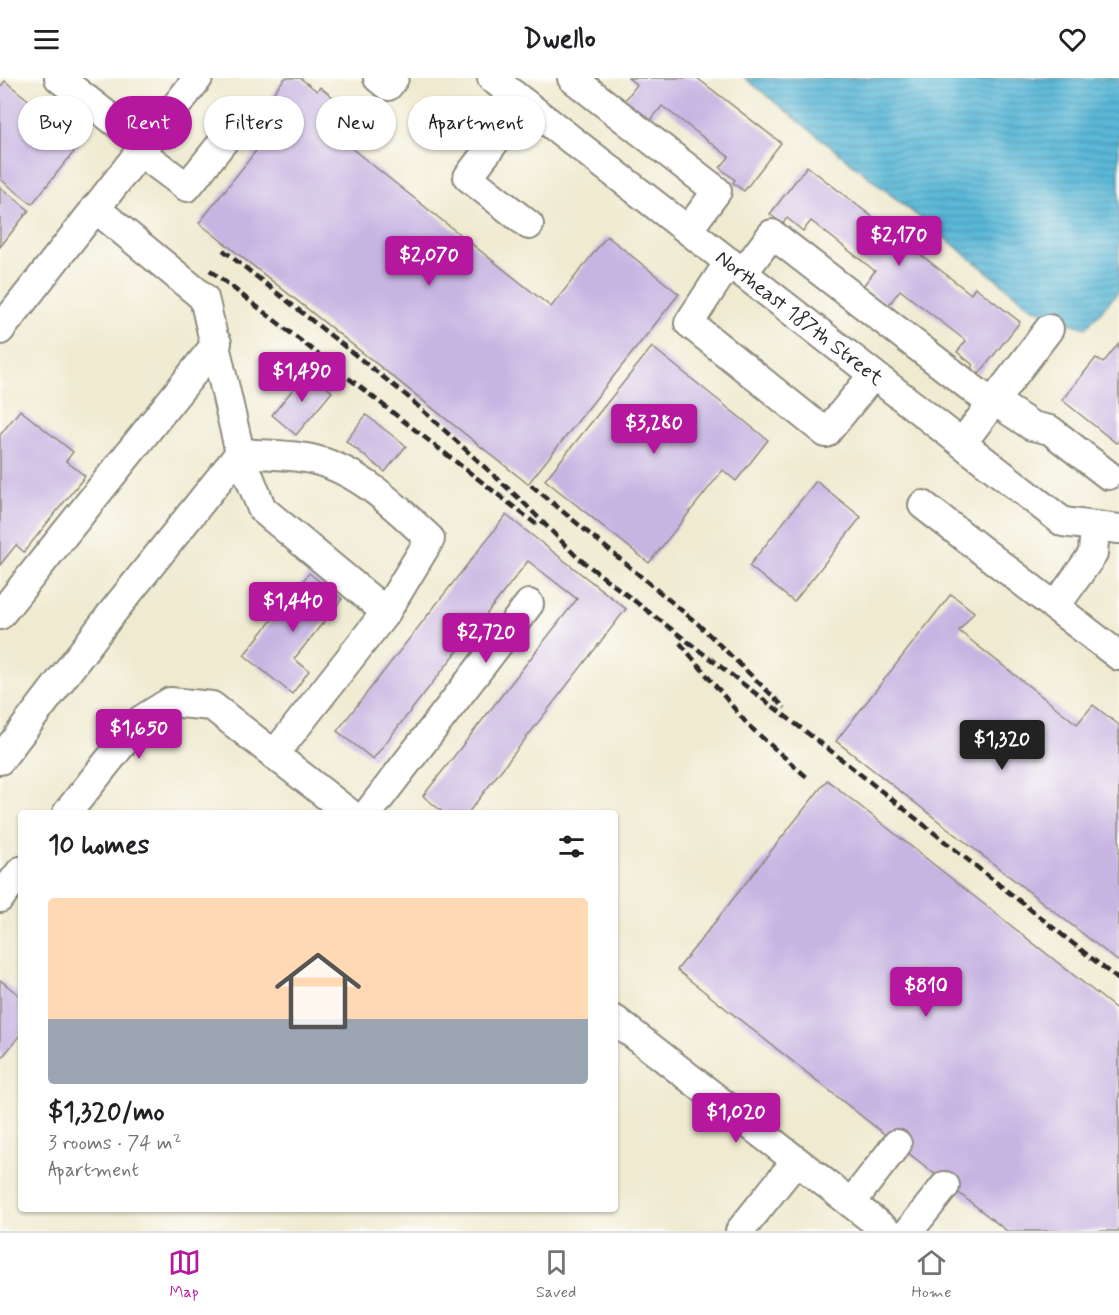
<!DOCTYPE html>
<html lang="en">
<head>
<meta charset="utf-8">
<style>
	body { margin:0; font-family:Mynerve,sans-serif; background:#f2f2f2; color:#202124; height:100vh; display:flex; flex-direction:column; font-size:22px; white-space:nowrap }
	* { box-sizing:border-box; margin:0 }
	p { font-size:20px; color:#757577 }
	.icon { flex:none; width:33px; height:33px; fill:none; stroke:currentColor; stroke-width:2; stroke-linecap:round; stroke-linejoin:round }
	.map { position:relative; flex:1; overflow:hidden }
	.drawer { position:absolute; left:18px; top:732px; width:600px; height:402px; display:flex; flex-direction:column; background:#fff; border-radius:6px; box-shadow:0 2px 4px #0004 }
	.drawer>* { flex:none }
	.hud { position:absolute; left:18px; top:18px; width:600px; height:54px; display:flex; gap:12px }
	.price { position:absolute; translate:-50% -51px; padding:0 14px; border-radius:6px; background:#b5179e; color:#fff; font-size:20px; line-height:39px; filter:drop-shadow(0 2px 3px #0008) }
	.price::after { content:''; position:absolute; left:50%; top:36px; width:18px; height:14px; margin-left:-9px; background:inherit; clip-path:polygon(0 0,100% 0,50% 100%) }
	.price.selected { background:#222; color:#fff }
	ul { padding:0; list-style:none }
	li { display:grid; align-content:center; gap:12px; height:318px; padding:0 30px }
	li+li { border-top:2px solid #e0e0e0 }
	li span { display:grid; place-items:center; height:186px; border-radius:6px; color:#555 }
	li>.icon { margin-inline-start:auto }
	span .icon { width:108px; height:108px; fill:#fffc; stroke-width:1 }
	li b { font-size:26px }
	h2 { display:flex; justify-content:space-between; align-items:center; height:72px; padding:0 30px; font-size:26px }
	.chip { padding:0 21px; border-radius:27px; background:#fff; box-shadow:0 2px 4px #0004; font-size:21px; line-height:54px }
	.chip.selected { background:#b5179e; color:#fff }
	header { display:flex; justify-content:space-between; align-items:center; height:78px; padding:0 30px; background:#fff; font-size:27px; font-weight:700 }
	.tabs { display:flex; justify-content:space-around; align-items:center; height:84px; border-top:2px solid #e0e0e0; background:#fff; font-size:16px; color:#757577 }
	.tabs a { display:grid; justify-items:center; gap:3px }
	.tabs .selected { color:#b5179e }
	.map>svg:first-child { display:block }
	.water { fill:url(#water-rules); stroke:#427282; stroke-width:1.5 }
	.building { fill:#c7b4e2 }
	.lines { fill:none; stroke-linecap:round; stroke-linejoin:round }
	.minor-casing { stroke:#8d8a7e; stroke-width:32 }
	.minor { stroke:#fff; stroke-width:28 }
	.rail { stroke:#2b2b2b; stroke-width:4.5; stroke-dasharray:9 4.5; stroke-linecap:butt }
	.labels { text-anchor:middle; stroke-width:4.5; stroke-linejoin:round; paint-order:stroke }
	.street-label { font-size:21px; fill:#2b2b2b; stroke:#fdfcf7 }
</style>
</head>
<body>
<header><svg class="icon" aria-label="menu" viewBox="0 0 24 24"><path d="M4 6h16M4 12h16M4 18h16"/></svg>Dwello<svg class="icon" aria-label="heart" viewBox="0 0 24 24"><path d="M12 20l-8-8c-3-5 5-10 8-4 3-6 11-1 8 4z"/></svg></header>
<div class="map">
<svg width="1119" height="1153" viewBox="0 0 1119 1153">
	<defs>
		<pattern id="water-rules" width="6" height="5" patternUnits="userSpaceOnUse" patternTransform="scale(1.5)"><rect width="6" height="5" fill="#5ab8d8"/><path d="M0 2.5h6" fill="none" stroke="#4b96af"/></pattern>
	</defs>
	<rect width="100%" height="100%" fill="#fdfcf7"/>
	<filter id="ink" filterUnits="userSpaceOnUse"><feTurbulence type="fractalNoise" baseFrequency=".0167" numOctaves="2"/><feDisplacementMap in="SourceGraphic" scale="12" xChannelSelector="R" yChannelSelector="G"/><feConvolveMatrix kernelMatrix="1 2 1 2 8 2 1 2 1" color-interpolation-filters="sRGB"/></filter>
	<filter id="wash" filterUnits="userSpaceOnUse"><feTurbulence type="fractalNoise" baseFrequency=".008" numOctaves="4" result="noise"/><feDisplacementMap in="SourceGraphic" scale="24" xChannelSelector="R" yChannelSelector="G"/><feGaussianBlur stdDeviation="1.35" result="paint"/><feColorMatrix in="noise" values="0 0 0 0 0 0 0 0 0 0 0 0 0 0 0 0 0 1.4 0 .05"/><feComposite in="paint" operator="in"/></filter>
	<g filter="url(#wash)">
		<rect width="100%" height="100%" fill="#efead0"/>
		<polygon class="water" points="745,0 1119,0 1119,213 1086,250 1063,243 1030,228"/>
		<g id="blocks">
			<g class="building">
				<polygon points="285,0 300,0 317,13 320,9 338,23 335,26 362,47 346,66 551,229 607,158 679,216 528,406 199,145 271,54 253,40"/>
				<polygon points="628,0 697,0 781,65 744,113 733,105 735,102 720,90 729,79 662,28 651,42 625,22 637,7"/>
				<polygon points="5,3 81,65 32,126 0,101 0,9"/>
				<polygon points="807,88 971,216 975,209 1020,244 979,296 971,290 973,287 957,274 966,263 900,212 888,228 863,208 875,193 811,143 803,153 787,140 782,146 770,136"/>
				<polygon points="0,109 29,132 0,169"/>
				<polygon points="1119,265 1119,362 1116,365 1062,322 1096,280 1103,285"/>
				<polygon points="652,269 768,362 736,403 723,392 649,485 545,402"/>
				<polygon points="308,293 332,314 296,357 272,337"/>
				<polygon points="20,332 73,374 66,383 85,398 24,474 16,467 0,487 0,357"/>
				<polygon points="366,337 406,368 385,394 346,363"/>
				<polygon points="816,403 861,439 794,524 749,488"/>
				<polygon points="506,437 626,531 468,735 444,735 423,718 577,521 528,483 373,681 337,653"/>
				<polygon points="309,495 342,521 294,581 309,593 292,616 244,577"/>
				<polygon points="951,516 974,534 959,553 1077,646 1093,627 1119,647 1119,884 836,663"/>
				<polygon points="827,702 1119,933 1119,1153 1007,1153 677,892"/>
				<polygon points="0,902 21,919 21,956 0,982"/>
			</g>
		</g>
	</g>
	<g filter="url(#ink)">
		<use href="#blocks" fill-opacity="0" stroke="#8d8a7e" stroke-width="1.5"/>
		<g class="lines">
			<defs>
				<g id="minor">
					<polyline points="59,0 144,66"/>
					<polyline points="378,0 388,8 394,0"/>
					<path id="s1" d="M492,0L1063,444L1119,451"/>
					<polyline points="572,0 717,113 688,152"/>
					<polyline points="524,25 468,99 529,147"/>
					<polyline points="139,73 187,109 242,40"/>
					<polyline points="95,130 204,220 240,375 262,431 386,534 274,677"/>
					<polyline points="729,184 689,245 826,355 873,297"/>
					<polyline points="743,195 772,156 991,325"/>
					<polyline points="0,252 198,0"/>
					<polyline points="993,322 1032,348 1050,352 1108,397"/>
					<polyline points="962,365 1049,251"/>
					<polyline points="923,427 1119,578"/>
					<polyline points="1055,529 1093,476 1095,448"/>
					<polyline points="0,537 217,265"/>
					<path d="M0,682L112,535L240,375C264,377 292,376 315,382C360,393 397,430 430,461L386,534"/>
					<polyline points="67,735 141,642 170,624 212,628 349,735"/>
					<polyline points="368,735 529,526"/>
					<polyline points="0,820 21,793"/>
					<polyline points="615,942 887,1153"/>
					<polyline points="851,1125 897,1066"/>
					<polyline points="740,1153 796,1083"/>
					<polyline points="909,1153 945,1108"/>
				</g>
			</defs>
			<use href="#minor" class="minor-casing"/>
			<use href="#minor" class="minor"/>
			<g class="rail">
				<polyline points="223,172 407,318 524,425 577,479 831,673 1119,902"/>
				<polyline points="210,192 537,447"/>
				<polyline points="531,407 698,546 785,630"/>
				<polyline points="680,565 748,647 809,701"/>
			</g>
		</g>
	</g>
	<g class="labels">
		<g class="street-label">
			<text dy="7" stroke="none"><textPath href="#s1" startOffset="390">Northeast 187th Street</textPath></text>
		</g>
	</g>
</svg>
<b class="price" style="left:899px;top:189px">$2,170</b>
<b class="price" style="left:429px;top:209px">$2,070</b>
<b class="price" style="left:302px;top:325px">$1,490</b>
<b class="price" style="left:654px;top:377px">$3,280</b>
<b class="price" style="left:293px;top:555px">$1,440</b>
<b class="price" style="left:486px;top:586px">$2,720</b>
<b class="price" style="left:139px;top:682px">$1,650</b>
<b class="price selected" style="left:1002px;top:693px">$1,320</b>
<b class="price" style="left:926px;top:940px">$810</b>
<b class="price" style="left:736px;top:1066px">$1,020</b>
<div class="hud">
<a class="chip">Buy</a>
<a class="chip selected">Rent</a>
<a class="chip">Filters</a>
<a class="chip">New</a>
<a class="chip">Apartment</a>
</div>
<section class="drawer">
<h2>10 homes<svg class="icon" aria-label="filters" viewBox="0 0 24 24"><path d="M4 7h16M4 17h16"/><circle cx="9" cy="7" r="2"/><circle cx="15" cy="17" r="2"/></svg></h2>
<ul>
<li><span style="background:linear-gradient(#ffd9b3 65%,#9aa5b1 0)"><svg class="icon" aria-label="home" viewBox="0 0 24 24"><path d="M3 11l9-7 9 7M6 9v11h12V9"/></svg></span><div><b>$1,320/mo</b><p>3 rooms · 74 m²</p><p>Apartment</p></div></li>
</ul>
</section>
</div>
<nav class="tabs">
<a class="selected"><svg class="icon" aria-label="map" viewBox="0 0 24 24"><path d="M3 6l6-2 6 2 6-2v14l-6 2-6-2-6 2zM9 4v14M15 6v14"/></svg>Map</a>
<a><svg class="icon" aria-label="saved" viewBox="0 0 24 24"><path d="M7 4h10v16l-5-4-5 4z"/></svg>Saved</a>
<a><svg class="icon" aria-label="home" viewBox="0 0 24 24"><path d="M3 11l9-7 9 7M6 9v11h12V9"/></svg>Home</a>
</nav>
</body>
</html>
